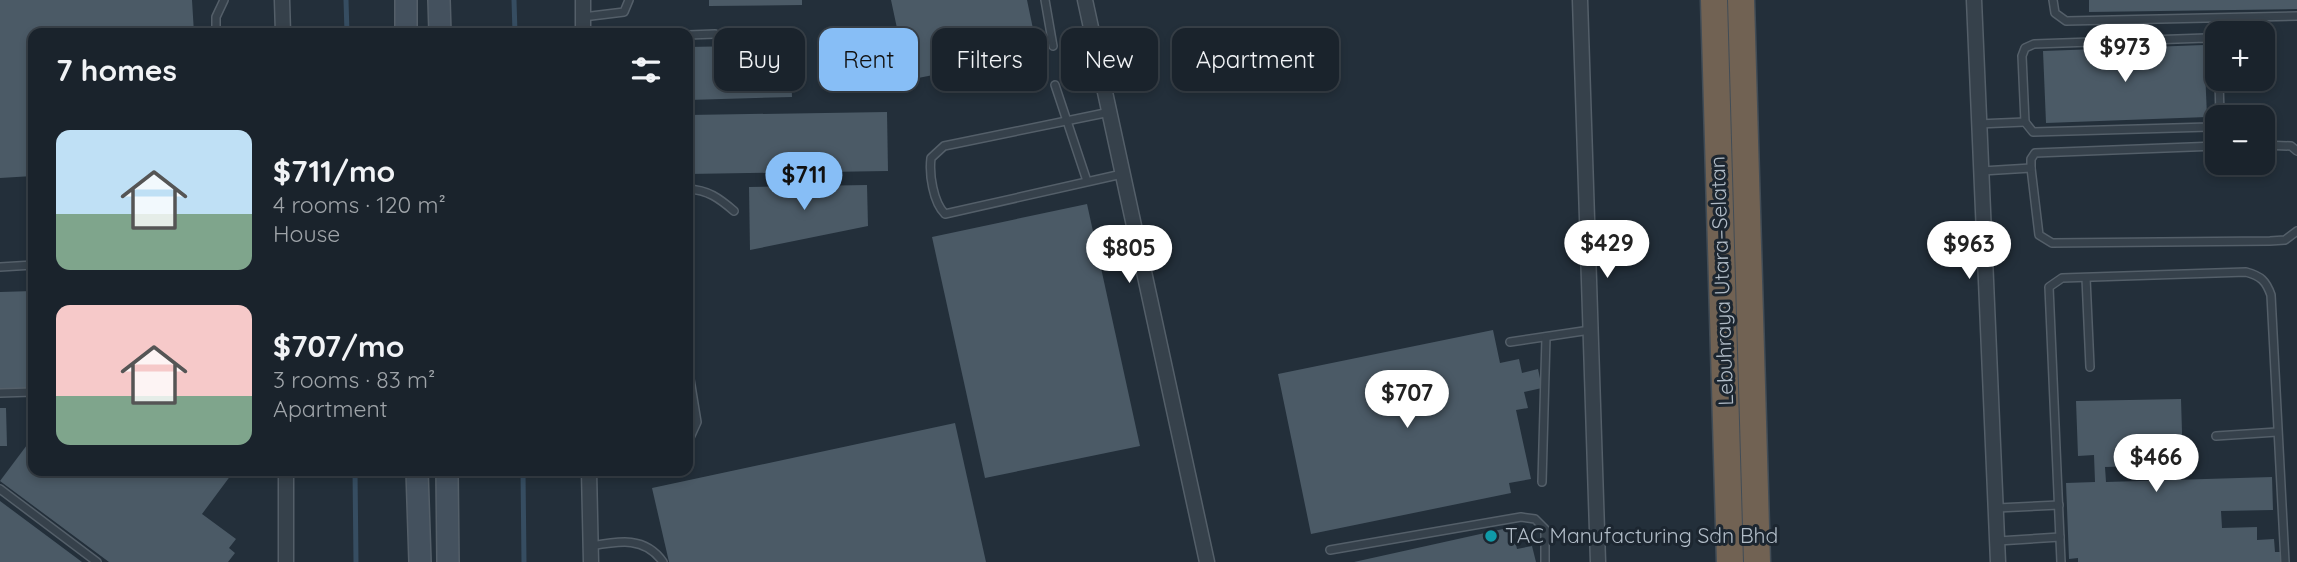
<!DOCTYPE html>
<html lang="en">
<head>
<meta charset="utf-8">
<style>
	body { margin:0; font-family:Quicksand,sans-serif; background:#272f38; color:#f1f3f6; height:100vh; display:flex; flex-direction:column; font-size:26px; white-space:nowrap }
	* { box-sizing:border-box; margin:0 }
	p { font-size:23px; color:#9fa4a9 }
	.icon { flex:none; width:38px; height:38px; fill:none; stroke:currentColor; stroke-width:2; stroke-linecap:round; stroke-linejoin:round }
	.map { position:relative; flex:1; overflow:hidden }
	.side { position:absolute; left:28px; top:28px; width:665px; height:448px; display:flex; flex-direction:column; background:#1a232c; border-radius:14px; box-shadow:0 4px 10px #0003,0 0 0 2px #384048 }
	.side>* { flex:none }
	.hud { position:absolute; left:714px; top:28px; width:665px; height:63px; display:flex; gap:14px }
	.fabs { position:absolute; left:2205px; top:21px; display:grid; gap:14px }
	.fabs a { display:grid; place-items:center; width:70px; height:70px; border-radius:14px; background:#1a232c; box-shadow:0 4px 10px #0003,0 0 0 2px #384048; font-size:35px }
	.price { position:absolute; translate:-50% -60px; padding:0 16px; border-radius:24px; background:#fff; color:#222; font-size:23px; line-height:46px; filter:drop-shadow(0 2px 4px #0008) }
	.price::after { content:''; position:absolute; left:50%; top:42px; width:21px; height:16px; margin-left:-10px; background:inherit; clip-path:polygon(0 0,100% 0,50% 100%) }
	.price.selected { background:#87bef6; color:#111 }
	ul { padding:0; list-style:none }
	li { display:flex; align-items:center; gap:21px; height:175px; padding:0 28px }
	li span { display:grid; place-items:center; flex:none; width:196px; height:140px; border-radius:14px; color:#555 }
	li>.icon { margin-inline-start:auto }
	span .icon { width:84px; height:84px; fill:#fffc; stroke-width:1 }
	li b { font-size:30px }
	h2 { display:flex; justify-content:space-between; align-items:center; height:84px; padding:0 28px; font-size:30px }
	.chip { padding:0 24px; border-radius:14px; background:#1a232c; box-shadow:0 4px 10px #0003,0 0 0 2px #384048; font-size:24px; line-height:63px }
	.chip.selected { background:#87bef6; color:#111 }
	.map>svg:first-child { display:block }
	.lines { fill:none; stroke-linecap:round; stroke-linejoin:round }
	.stream { stroke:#364d61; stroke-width:5 }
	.building { fill:#4b5a66 }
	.lane-casing { stroke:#545f69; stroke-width:10 }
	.street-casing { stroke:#545f69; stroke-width:17 }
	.secondary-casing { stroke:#545f69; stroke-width:24 }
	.highway-casing { stroke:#414c56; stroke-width:29 }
	.lane { stroke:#36414b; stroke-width:7 }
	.street { stroke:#36414b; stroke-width:14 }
	.secondary { stroke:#44515e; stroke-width:21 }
	.highway { stroke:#716253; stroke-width:26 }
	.culture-dot { fill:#0f9aa8; stroke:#1c2630; stroke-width:2.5 }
	.labels { text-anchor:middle; stroke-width:6; stroke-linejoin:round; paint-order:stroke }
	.street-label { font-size:21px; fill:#b1bcc7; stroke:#1c2630 }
	.poi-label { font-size:21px; fill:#b1bcc7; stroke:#1c2630; text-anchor:start }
</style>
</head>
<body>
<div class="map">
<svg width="2297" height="562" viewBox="0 0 2297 562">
	<rect width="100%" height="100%" fill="#232f3a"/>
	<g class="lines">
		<g class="stream">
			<polyline points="346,0 347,33"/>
			<polyline points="514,0 515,33"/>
			<polyline points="355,471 356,562"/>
			<polyline points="523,471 524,562"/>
		</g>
	</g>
	<g class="building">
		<polygon points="0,0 192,0 194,33 33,33 33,176 0,178"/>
		<polygon points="709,0 802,0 802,5 709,6"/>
		<polygon points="891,0 1027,0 1037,48 997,56 999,62 908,80"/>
		<polygon points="2089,0 2297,0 2297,9 2089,12"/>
		<polygon points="790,45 792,97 688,100 688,47"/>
		<polygon points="2204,45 2207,117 2046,123 2043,51"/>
		<polygon points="887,112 888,171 688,174 688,115"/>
		<polygon points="867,185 868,226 750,250 749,187"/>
		<polygon points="1087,204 1140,446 985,478 932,237"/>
		<polygon points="33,291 33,389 0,390 0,292"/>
		<polygon points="1493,330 1500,363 1519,359 1522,373 1538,369 1542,388 1524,392 1528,408 1516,410 1531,479 1509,483 1511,493 1311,534 1278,374"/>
		<polygon points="2181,399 2183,465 2105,467 2106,482 2272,477 2273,510 2221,511 2222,528 2257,527 2257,540 2274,539 2275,552 2282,552 2283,562 2078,562 2078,558 2069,559 2066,483 2095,482 2094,455 2078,456 2076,401"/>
		<polygon points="0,408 6,408 7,446 0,446"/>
		<polygon points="955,423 986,562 669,562 652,488"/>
		<polygon points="33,437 33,471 226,471 231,475 202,514 236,539 229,548 235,553 228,562 109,562 0,481"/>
		<polygon points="0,501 82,562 0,562"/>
		<polygon points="1512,527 1517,549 1532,546 1536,562 1354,562"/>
	</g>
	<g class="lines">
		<defs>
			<g id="lane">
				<polyline points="1045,0 1053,46"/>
				<polyline points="2053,0 2055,13 2066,21 2297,16"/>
				<polyline points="583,17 624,12 629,0"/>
				<polyline points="216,33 216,17 224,0"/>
				<polyline points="688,35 715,34"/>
				<polyline points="2217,46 2206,38 2034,44 2025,48 2022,56 2025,122 2033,132 2209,127 2217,123"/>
				<polyline points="2219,79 2220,117"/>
				<polyline points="1055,85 1087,181"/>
				<path d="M1110,112L944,146L931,158C929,174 933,202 945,214L1122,174"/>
				<polyline points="1978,124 2025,122"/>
				<polyline points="2263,145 2291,146 2297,151"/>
				<polyline points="2217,146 2035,153 2031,159 2031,168 2039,235 2052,243 2270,241 2285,240 2297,231"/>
				<polyline points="1982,171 2031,168"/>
				<path d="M688,189C708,190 719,198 734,211"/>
				<polyline points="0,267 33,265"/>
				<polyline points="2086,278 2090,367"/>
				<polyline points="1510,342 1590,330"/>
				<polyline points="688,367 697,422 688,442"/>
				<polyline points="0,393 33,392"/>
				<polyline points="2216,436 2277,432"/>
				<polyline points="1542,482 1546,337"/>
				<polyline points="0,489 97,562"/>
				<polyline points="1997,508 2059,505"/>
				<polyline points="1998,541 2060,537"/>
				<path d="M591,546C619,541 645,536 663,562"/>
				<polyline points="1330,550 1521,517 1535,519 1545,529 1545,562"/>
				<path d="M2061,562L2049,287L2062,278L2246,272C2261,276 2266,281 2271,295L2285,562"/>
			</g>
			<g id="street">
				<polyline points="282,0 283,33"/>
				<polyline points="583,0 583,33"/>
				<polyline points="1085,0 1207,562"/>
				<polyline points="1580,0 1598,562"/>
				<polyline points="1974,0 1998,562"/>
				<polyline points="589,471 591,562"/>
				<polyline points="286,562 286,471"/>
			</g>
			<g id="secondary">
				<polyline points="406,0 406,33"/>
				<polyline points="439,0 440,33"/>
				<polyline points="417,471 420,562"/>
				<polyline points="447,471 448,562"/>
			</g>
			<g id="highway">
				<polyline points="1714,0 1730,562"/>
				<polyline points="1741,0 1757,562"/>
			</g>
		</defs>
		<use href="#lane" class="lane-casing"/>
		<use href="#street" class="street-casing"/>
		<use href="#secondary" class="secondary-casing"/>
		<use href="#highway" class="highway-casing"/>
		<use href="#lane" class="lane"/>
		<use href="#street" class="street"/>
		<use href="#secondary" class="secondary"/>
		<use href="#highway" class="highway"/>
	</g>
	<circle class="culture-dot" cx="1491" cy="536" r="7"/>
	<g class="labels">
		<g class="street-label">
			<text transform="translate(1722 281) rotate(-92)" y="7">Lebuhraya Utara–Selatan</text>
		</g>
		<g class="poi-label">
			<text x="1505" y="543">TAC Manufacturing Sdn Bhd</text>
		</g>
	</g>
</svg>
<div class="fabs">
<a>+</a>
<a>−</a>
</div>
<b class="price" style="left:2125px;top:84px">$973</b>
<b class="price selected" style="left:804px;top:212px">$711</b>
<b class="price" style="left:1607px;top:280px">$429</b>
<b class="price" style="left:1969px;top:281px">$963</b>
<b class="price" style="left:1129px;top:285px">$805</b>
<b class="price" style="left:1407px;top:430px">$707</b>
<b class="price" style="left:2156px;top:494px">$466</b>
<div class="hud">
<a class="chip">Buy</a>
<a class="chip selected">Rent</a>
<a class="chip">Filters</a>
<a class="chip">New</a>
<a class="chip">Apartment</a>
</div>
<section class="side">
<h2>7 homes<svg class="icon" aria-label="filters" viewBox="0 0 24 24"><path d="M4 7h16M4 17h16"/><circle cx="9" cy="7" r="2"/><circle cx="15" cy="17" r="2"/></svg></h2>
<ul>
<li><span style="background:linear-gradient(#bfe0f5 60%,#7fa58c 0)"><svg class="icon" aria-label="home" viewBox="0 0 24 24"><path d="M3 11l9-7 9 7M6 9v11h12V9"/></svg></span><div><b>$711/mo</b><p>4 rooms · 120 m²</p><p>House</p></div></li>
<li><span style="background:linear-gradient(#f6c9c9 65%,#7fa58c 0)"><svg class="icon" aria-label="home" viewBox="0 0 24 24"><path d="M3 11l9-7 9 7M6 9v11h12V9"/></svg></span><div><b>$707/mo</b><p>3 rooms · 83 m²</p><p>Apartment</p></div></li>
</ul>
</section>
</div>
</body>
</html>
